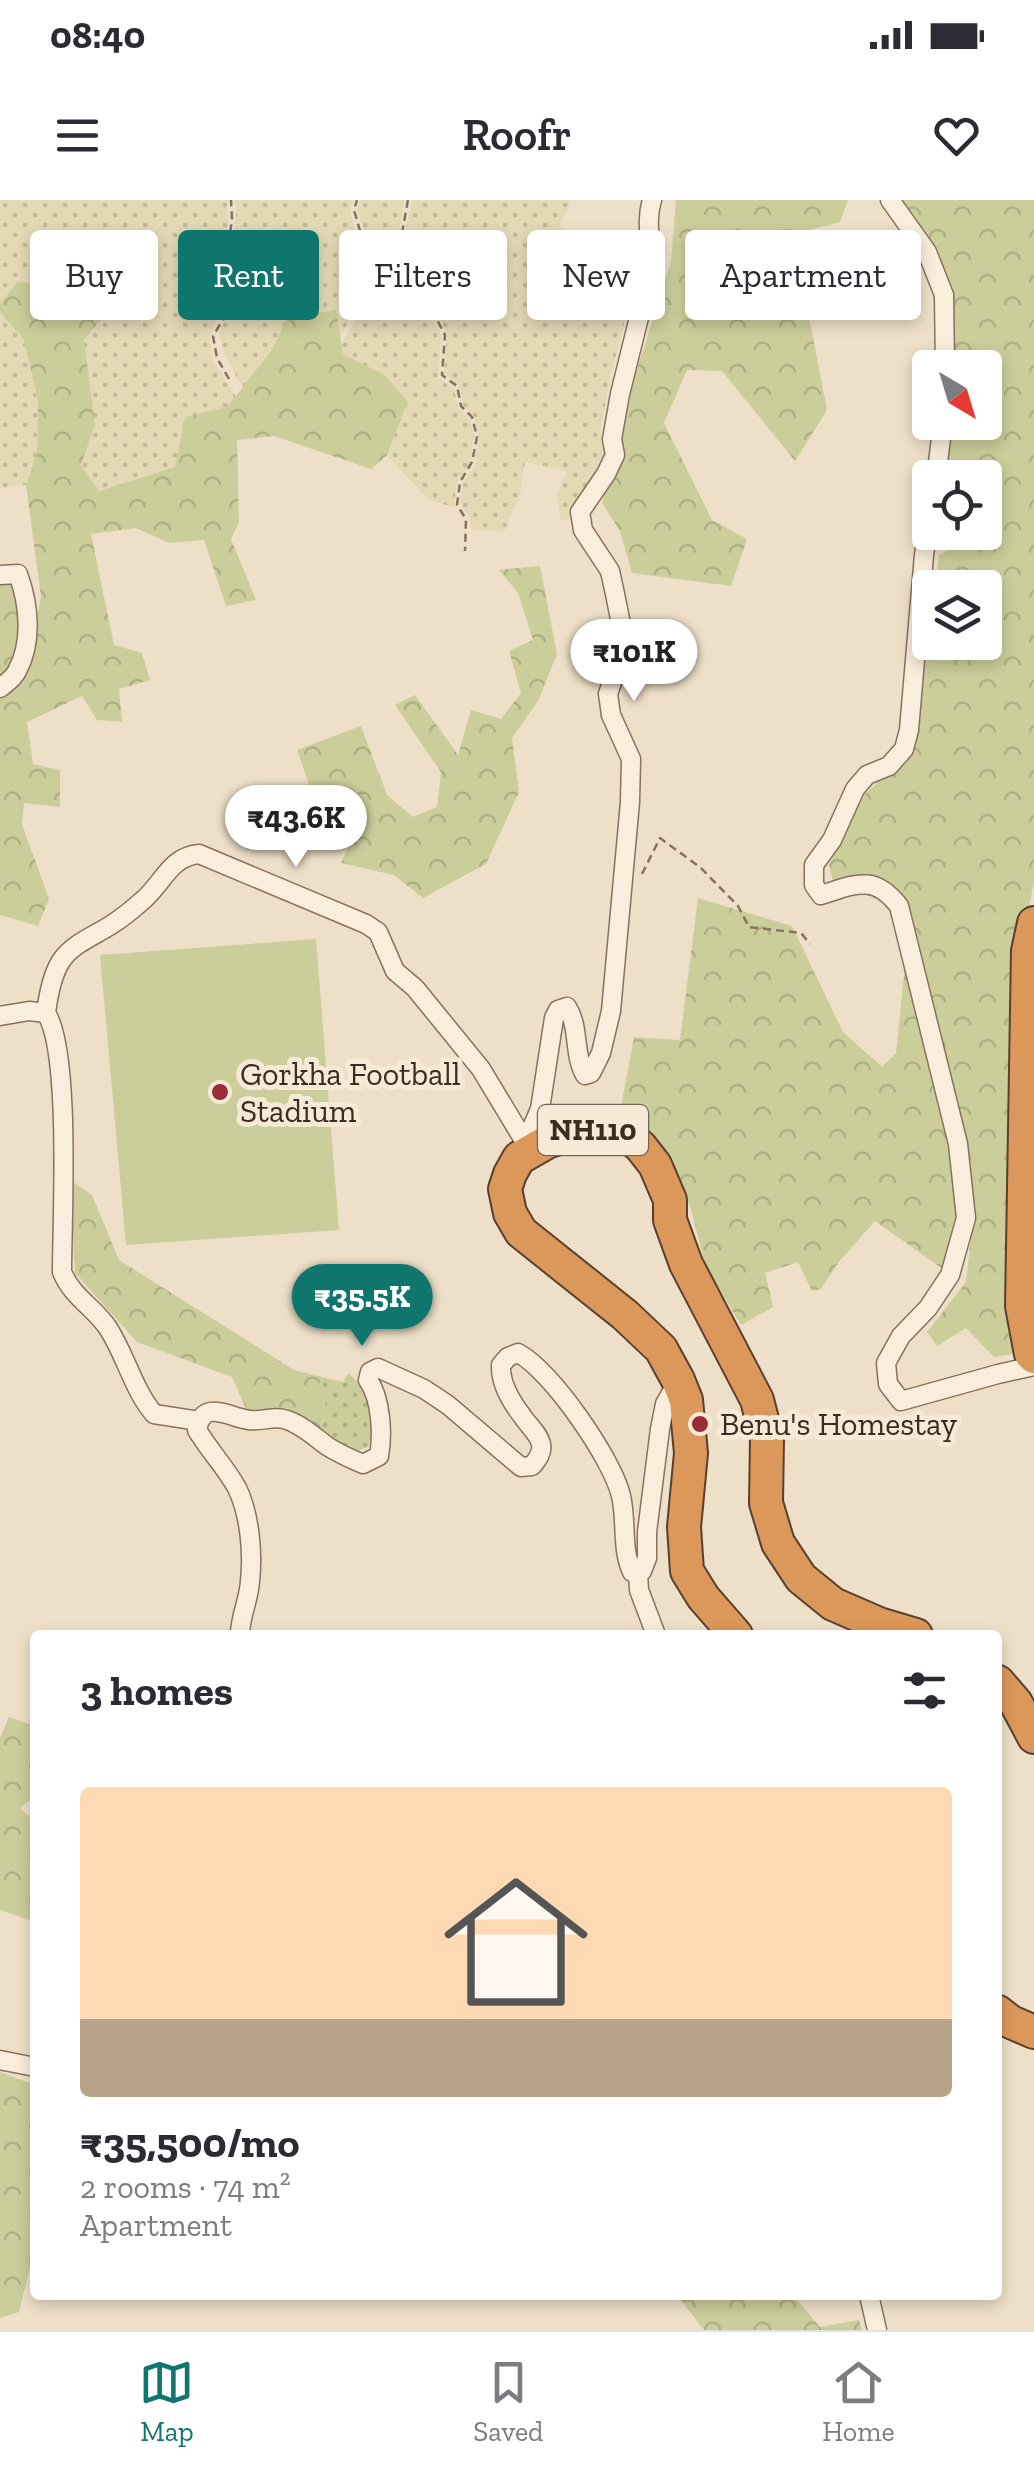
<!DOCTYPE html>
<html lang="en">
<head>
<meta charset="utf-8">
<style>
	body { margin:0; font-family:"Zilla Slab",serif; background:#f2f2f3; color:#2b2b33; height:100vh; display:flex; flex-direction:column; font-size:38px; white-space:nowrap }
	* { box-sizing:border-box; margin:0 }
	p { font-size:32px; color:#7c7c81 }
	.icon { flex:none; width:55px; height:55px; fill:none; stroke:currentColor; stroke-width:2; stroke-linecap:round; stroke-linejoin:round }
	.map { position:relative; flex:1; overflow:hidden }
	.side { position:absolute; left:30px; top:1430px; width:972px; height:670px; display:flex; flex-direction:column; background:#fff; border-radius:10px; box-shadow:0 5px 15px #0003 }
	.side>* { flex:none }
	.hud { position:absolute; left:30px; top:30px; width:975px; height:90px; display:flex; gap:20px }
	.needle { width:65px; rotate:142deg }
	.controls { position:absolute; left:912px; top:150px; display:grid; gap:20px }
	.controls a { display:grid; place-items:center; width:90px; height:90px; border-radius:10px; background:#fff; box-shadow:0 5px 15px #0003; font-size:50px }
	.price { position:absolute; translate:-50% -85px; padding:0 22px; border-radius:35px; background:#fff; color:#222; font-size:32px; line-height:65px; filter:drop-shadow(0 2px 5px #0008) }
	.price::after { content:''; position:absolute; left:50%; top:60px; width:30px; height:22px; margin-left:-15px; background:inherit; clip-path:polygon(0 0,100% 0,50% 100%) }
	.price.active { background:#0f766e; color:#fff }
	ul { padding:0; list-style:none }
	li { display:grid; align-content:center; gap:20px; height:530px; padding:0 50px }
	li span { display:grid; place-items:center; height:310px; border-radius:10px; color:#555 }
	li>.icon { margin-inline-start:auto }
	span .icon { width:180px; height:180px; fill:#fffc; stroke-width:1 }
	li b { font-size:42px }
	h2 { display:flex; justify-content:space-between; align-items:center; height:120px; padding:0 50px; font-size:42px }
	.chip { padding:0 35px; border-radius:10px; background:#fff; box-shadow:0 5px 15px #0003; font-size:35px; line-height:90px }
	.chip.active { background:#0f766e; color:#fff }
	.status { display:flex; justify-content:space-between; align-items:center; height:70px; padding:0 50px; background:#fff; direction:ltr }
	.status svg { height:28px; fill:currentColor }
	header { display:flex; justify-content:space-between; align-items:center; height:130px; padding:0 50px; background:#fff; font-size:45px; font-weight:600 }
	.tab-bar { display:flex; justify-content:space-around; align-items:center; height:140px; border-top:2px solid #e1e1e2; background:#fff; font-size:28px; color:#7c7c81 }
	.tab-bar a { display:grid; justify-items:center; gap:5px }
	.tab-bar .active { color:#0f766e }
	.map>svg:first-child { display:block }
	.farmland { fill:url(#farmland-dots) }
	.grass { fill:url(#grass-dots) }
	.forest { fill:url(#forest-crowns) }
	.pitch { fill:#cbcd9b }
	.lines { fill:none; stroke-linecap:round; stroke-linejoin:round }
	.street-casing { stroke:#8a715d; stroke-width:21 }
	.highway-casing { stroke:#584031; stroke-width:36 }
	.path { stroke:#8a715d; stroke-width:2.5; stroke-dasharray:8 5; stroke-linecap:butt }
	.street { stroke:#f9eedb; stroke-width:18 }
	.highway { stroke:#dc985a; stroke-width:32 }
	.poi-dot { fill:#992d37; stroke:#f6ead7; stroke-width:4 }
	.labels { text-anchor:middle; stroke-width:10; stroke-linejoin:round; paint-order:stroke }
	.shield { fill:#f6ead7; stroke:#736457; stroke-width:2.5 }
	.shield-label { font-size:30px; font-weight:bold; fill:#3b2b20 }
	.poi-label { font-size:32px; fill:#3b2b20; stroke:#f6ead7; text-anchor:start }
</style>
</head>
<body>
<div class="status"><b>08:40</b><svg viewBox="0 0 49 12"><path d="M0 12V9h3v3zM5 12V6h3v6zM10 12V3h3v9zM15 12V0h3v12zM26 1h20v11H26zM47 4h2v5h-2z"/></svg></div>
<header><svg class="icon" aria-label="menu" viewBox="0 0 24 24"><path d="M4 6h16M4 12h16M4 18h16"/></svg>Roofr<svg class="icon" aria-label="heart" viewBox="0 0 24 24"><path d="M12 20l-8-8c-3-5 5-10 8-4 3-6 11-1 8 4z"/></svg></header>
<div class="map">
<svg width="1034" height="2130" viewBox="0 0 1034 2130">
	<defs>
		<pattern id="farmland-dots" width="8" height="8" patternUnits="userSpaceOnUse" patternTransform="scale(2.5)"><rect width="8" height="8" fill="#e4d9b5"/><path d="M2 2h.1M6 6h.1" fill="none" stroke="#c4ba9b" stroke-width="1.8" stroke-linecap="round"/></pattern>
		<pattern id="grass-dots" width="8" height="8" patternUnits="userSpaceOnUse" patternTransform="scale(2.5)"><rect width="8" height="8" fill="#cbcd9b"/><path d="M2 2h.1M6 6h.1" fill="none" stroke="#afb085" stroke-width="1.8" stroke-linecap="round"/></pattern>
		<pattern id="forest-crowns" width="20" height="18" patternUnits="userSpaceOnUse" patternTransform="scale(2.5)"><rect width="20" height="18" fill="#cbcd9b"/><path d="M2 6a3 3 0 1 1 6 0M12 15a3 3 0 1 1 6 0" fill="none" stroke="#afb085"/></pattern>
	</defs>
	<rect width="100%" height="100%" fill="#eee0c8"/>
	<g class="farmland">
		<polygon points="0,0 227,0 228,22 221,79 227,108 218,118 209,136 213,160 236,197 227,208 186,217 176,267 99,291 81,265 95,225 83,140 102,117 86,87 17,82 0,104"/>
		<polygon points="235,0 353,0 350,11 359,44 364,95 340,136 335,109 286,121 271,151 243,189 224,154 219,133 225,119 234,108 228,77 236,16"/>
		<polygon points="360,0 404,0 399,34 400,58 405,80 404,98 432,107 433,121 442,137 438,178 454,189 458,207 470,220 474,237 470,263 457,282 454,307 428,300 387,255 407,201 383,174 343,154 341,144 371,95 367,39 357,10"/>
		<polygon points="412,0 567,0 571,4 559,26 579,39 593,71 632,94 611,174 600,232 605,259 572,309 570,319 561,321 557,294 567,271 525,262 520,295 504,332 471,329 470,316 460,303 462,284 475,266 479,239 474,216 463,205 458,184 444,174 447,134 439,117 437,102 408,91 411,78 405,31"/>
		<polygon points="0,112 24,140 38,201 37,253 26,285 0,288"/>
	</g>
	<path class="grass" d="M348,1173C372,1191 375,1217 369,1246L353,1253L320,1229L328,1208L316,1193L322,1177L343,1182Z"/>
	<g class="forest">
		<polygon points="676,0 848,0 840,22 793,34 827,210 795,261 722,171 687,170 664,223 712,320 747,339 731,386 632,373 620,331 602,303 635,176 671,61"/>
		<path d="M899,0H1034V682L1019,755L1018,1153L994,1157L966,1128L937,1146L927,1132L966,1082L973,1020L965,944L911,716C908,709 906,699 901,693C884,672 856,677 834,685L829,665L864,595L885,575L917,532L930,426V442H985V388L935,387L939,355L956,346V333L985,332V278L959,277L958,275L942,277L951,238L952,223L985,222V168L955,167L952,94L938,51Z"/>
		<polygon points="17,82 87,87 103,117 84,140 95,225 81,265 99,291 175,267 185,217 227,207 271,151 286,121 336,109 343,154 383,174 408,201 387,255 371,269 274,236 237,240 239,322 231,339 256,400 226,406 204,340 169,343 136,328 91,334 114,445 142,453 150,480 119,489 122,522 97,520 82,496 27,522 33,564 60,570 60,607 24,603 22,624 49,699 38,726 0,715 0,492 33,438 41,397 26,285 37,253 38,201 24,140 0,112 0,104"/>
		<polygon points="540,366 557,454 538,501 512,538 519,592 486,664 423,698 394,675 341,663 356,630 348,596 311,590 297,550 361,526 387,595 413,617 437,607 441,572 395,505 415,495 458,555 471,510 501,519 521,493 509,451 533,440 518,393 499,370"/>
		<path d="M6,380L15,387C20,429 27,442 0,478V384Z"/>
		<polygon points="698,698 792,726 843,832 882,867 896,853 905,765 928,864 950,943 960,1017 944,1070 875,1021 838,1063 821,1089 812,1091 798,1062 765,1073 773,1107 741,1125 705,1065 691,1009 679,981 619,918 634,837 680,840"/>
		<polygon points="70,980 92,995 119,1060 294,1170 322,1177 316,1193 328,1208 320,1229 288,1210 247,1211 232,1177 137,1142 75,1073"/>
		<polygon points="9,1517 35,1526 35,1596 20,1608 35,1622 35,1722 0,1710 0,1538"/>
		<polygon points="0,1872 35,1885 35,1940 31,1956 35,1985 35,2047 19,2112 0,2118"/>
		<polygon points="677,2095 793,2095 820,2127 859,2120 862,2130 704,2130"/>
	</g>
	<polygon class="pitch" points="316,739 339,1030 126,1045 100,755"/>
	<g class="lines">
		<defs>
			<g id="street">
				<polyline points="890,0 927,52 944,95 945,168"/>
				<polyline points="936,278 943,222"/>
				<path d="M930,316L924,355L909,530L904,549L889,566L867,575L855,589L832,640L814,665V685L821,695C856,684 874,674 899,706L958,944L966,1018L950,1075L928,1108L901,1136L886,1163L888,1184L901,1201L998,1174L1034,1166"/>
				<path d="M0,375L18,374C29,404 33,442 17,471C14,478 6,483 0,488"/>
				<path d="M46,813C48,797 52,775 61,761C72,744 94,736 111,725C122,718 132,710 142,701C163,684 169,657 199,654L366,724L378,732L395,771L415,788L481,869L525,942"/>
				<path d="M0,816L29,811L46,813C71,851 62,1020 62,1072C73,1098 93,1106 108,1128C126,1156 133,1189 154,1214L199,1221"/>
				<path d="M521,953L540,909L554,818L558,810L567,807C580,827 573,854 585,875L591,873L601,853L611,811L630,602L631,559L611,515L608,494L625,444L615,394L610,371L583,330L580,312L606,274L615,255L612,239L620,194L650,73C654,48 644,26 652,0"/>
				<polyline points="638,1373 639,1390 656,1435"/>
				<path d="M240,1435C240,1416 249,1400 250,1381C253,1353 250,1315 237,1288C226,1268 209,1250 197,1230C203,1198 228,1217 249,1220C263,1222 274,1215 287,1220C302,1225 315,1237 327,1246C338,1253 351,1259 363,1264L379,1256C383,1234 381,1198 368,1180L370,1172L378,1168L424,1189L448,1205L521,1267L532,1266C537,1260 543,1253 541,1244C539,1234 528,1225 523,1217C512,1203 500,1183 501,1165L508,1157L518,1153C551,1170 613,1260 621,1296C627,1321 621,1348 632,1372L638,1373L642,1371L647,1358V1332L660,1229L665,1204L678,1181"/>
				<polyline points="0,1860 35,1867"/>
				<polyline points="869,2095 877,2130"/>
			</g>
			<g id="highway">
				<polyline points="1034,723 1028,751 1022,1106 1031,1154 1034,1157"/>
				<polyline points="736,1435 703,1397 687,1371 684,1327 691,1253 686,1200 678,1180 661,1149 625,1115 521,1032 510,1013 505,989 510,974 519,958 547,942 575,932 601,929 625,933 641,947 655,965 670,1000 670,1020 686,1064 757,1200 767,1239 766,1303 778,1343 801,1378 833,1404 879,1424 916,1435"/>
				<polyline points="998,1482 1016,1503 1034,1537"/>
				<polyline points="998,1812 1011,1822 1034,1832"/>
			</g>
		</defs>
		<use href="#street" class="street-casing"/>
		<use href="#highway" class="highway-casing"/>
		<g class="path">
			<polyline points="408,0 402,33 407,80 405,93 434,104 436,118 445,135 442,175 457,186 461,206 472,217 477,237 472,262 460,282 457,305 466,319 465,351"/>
			<polyline points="354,119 366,96 363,41 354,10 357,0"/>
			<polyline points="229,179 217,158 213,136 230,108 224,76 232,19 231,0"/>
			<polyline points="642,674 660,638 701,668 738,706 749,727 801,733 810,744"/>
		</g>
		<use href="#street" class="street"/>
		<use href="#highway" class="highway"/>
	</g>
	<g class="poi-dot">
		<circle cx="220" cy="892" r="10"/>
		<circle cx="700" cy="1224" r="10"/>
	</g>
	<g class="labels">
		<rect class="shield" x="538" y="905" width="110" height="50" rx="8"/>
		<g class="shield-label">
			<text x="593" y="940">NH110</text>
		</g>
		<g class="poi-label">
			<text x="240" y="885">Gorkha Football<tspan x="240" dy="37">Stadium</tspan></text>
			<text x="720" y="1235">Benu's Homestay</text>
		</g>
	</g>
</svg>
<div class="controls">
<a><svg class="needle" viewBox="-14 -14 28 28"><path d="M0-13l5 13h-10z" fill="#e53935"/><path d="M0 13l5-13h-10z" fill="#7c7c81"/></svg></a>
<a><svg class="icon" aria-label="locate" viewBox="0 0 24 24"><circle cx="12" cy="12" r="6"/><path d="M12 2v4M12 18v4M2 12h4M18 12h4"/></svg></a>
<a><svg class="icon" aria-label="layers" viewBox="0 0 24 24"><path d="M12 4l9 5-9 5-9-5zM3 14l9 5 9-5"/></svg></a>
</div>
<b class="price" style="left:634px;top:504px">₹101K</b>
<b class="price" style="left:296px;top:670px">₹43.6K</b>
<b class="price active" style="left:362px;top:1149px">₹35.5K</b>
<div class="hud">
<a class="chip">Buy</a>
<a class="chip active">Rent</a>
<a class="chip">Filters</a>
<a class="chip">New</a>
<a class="chip">Apartment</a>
</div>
<section class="side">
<h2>3 homes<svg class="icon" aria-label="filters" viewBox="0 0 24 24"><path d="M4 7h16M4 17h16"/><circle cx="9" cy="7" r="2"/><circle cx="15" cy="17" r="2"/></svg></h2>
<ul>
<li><span style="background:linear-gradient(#ffd9b3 75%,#b9a48a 0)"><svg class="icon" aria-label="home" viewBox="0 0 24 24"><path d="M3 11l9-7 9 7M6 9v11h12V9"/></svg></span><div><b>₹35,500/mo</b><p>2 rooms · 74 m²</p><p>Apartment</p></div></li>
</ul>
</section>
</div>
<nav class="tab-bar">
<a class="active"><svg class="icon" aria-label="map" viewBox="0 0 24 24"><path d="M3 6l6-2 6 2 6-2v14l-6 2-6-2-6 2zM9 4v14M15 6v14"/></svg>Map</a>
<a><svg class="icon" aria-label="saved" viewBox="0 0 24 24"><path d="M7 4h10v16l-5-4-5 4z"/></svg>Saved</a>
<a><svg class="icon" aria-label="home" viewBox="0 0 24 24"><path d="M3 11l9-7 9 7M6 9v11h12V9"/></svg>Home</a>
</nav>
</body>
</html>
